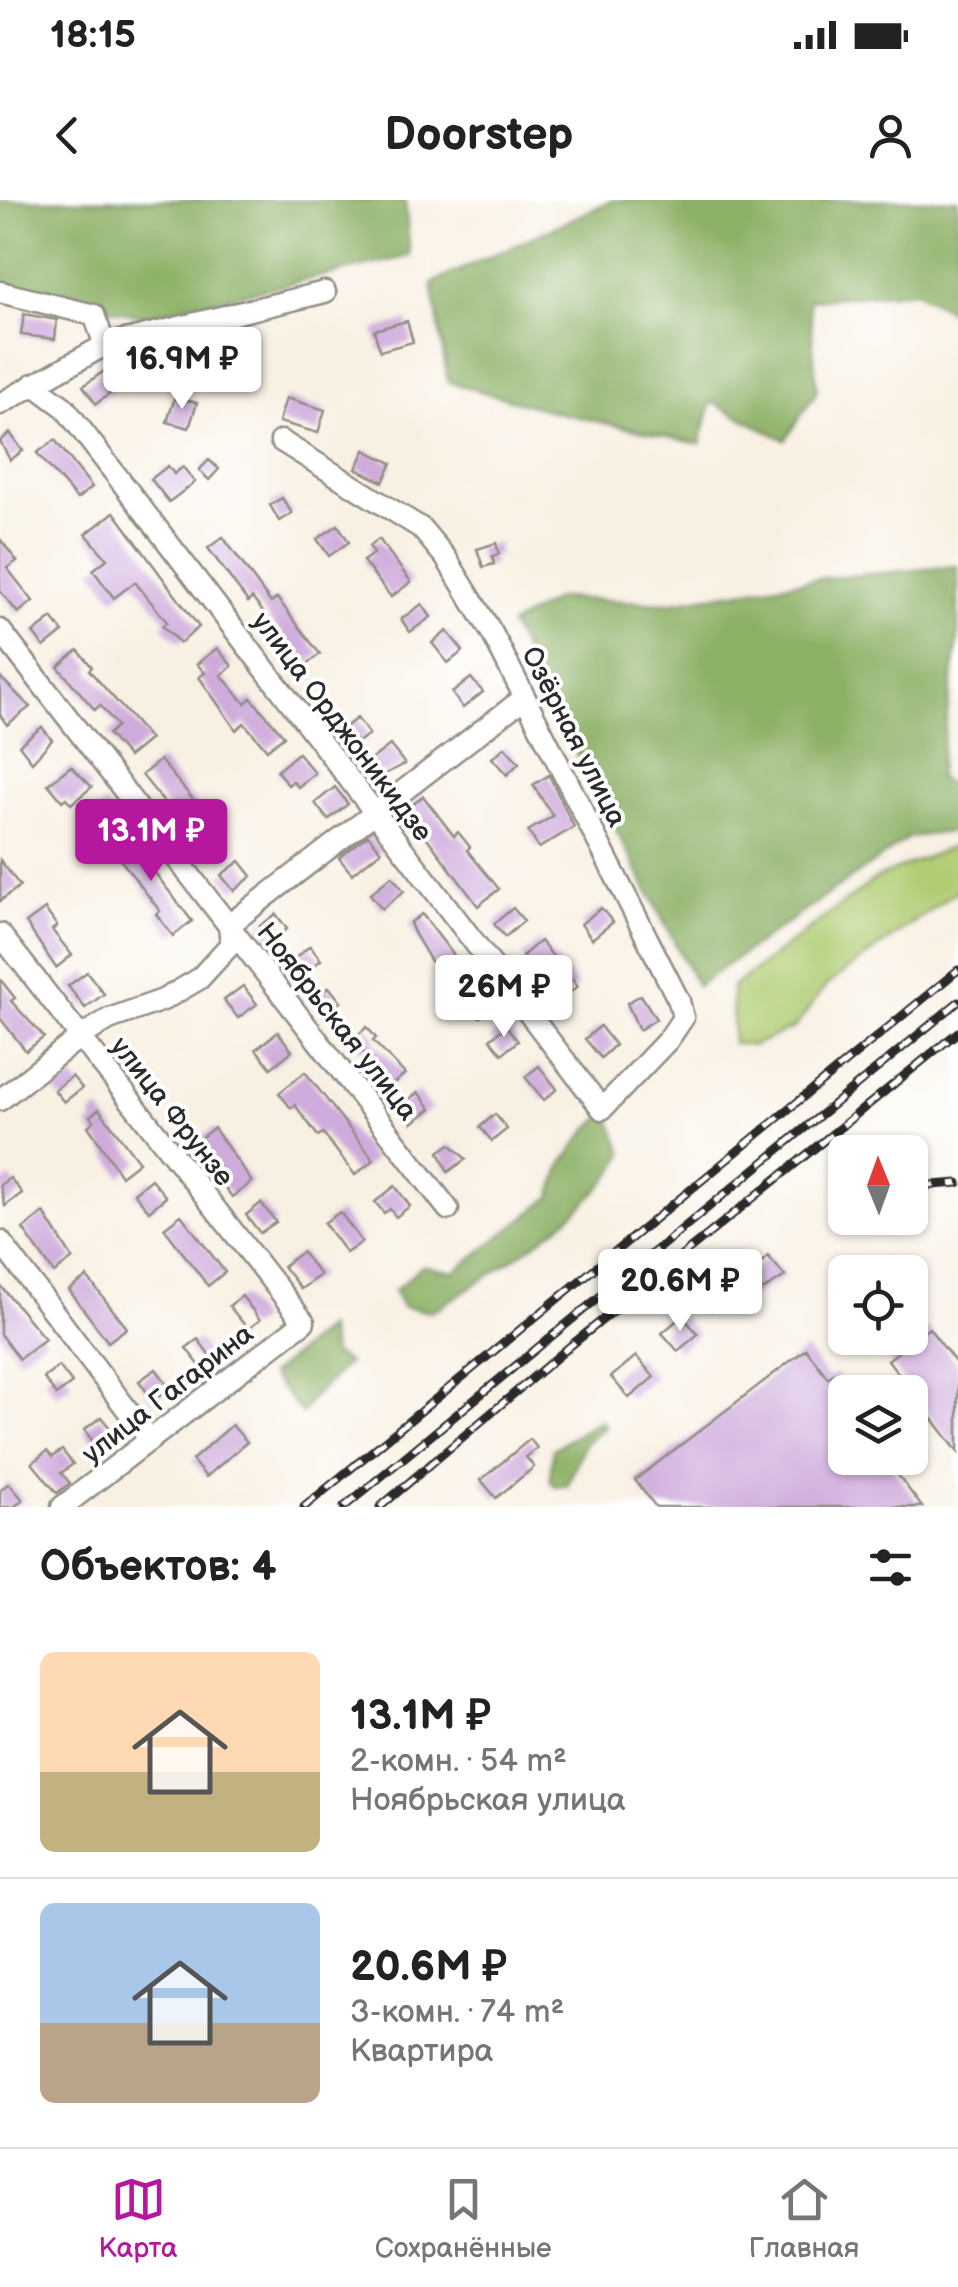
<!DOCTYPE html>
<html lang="ru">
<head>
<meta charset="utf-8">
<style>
	body { margin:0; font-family:"Balsamiq Sans",sans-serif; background:#f2f2f2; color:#222; height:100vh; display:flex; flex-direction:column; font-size:38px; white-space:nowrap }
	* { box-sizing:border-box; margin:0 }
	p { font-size:32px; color:#767676 }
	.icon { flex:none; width:55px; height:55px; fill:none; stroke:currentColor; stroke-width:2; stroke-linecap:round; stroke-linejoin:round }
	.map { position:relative; height:1307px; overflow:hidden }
	.sheet { display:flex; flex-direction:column; background:#fff; flex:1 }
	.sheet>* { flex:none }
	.needle { width:65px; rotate:359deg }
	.controls { position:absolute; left:828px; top:935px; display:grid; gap:20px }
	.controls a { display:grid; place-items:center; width:100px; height:100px; border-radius:15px; background:#fff; box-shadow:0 2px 8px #0004; font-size:50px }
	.price { position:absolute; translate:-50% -85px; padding:0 22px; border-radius:10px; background:#fff; color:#222; font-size:32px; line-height:65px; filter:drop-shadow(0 2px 5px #0008) }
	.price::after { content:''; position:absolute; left:50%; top:60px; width:30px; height:22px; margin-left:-15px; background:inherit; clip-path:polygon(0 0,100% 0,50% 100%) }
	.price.current { background:#b5179e; color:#fff }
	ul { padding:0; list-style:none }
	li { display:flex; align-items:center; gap:30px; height:250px; padding:0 40px }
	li+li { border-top:2px solid #e0e0e0 }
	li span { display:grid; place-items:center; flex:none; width:280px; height:200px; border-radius:15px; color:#555 }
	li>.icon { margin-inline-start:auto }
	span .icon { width:120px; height:120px; fill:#fffc; stroke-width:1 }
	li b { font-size:42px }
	h2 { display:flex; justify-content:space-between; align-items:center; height:120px; padding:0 40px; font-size:42px }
	.status { display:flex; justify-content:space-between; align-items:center; height:70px; padding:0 50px; background:#fff; direction:ltr }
	.status svg { height:28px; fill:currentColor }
	header { display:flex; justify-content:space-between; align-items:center; height:130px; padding:0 40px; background:#fff; font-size:45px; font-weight:600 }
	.tabs { display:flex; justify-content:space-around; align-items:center; height:140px; border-top:2px solid #e0e0e0; background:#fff; font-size:28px; color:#767676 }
	.tabs a { display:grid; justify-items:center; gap:5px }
	.tabs .current { color:#b5179e }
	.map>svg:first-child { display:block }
	.green { fill:#b0cd73; stroke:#6e7c4f; stroke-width:2.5 }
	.forest { fill:#8cb065; stroke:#5c6e48; stroke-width:2.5 }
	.building { fill:#cfabdc }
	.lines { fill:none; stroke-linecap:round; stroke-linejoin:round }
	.minor-casing { stroke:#928e86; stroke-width:25 }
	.minor { stroke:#fff; stroke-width:20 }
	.rail-casing { stroke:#2b2b2b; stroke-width:9 }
	.rail { stroke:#fff; stroke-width:5; stroke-dasharray:15; stroke-linecap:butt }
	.labels { text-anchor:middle; stroke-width:8; stroke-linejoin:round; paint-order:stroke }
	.street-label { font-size:28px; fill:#2b2b2b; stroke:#fff }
</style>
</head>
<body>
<div class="status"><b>18:15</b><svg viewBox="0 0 49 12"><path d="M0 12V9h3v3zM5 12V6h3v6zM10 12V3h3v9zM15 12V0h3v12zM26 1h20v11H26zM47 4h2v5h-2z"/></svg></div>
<header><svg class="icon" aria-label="back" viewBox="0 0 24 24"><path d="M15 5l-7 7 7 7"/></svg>Doorstep<svg class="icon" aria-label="person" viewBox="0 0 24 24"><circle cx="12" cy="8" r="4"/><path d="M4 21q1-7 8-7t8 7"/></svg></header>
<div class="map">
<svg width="958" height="1307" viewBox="0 0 958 1307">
	<rect width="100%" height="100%" fill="#fff"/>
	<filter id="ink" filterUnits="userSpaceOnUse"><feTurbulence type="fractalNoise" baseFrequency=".01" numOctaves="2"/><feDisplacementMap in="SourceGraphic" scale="20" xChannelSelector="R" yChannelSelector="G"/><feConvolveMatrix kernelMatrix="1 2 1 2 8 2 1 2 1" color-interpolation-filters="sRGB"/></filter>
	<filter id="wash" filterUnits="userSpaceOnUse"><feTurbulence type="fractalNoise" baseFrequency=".0048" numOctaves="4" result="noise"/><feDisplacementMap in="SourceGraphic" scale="40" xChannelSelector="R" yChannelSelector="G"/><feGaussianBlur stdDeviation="2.25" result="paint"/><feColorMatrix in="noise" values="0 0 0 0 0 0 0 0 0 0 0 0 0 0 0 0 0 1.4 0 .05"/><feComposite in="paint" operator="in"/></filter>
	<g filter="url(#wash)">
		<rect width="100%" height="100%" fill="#f8f0e2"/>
		<polygon class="green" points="958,644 958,690 827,785 795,827 752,846 733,843 732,787 878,677"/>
		<g class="forest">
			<polygon points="0,0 405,0 410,56 144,117 0,83"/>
			<polygon points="613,0 958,0 958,116 916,91 809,100 817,191 785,240 711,202 700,244 551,211 448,182 432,83"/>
			<polygon points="958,366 958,438 938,578 958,589 958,631 910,637 697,786 510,425 558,398 666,403 816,379"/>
			<path d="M608,913L624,954C594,1014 488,1076 431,1112L402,1107L394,1091L422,1066L454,1072L551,997L562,964L588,929Z"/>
			<polygon points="327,1128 333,1154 348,1163 313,1197 302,1214 270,1175"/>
			<polygon points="601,1220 606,1227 585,1243 567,1286 555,1286 550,1280 553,1249"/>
		</g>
		<g id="blocks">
			<g class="building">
				<polygon points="24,114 57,120 55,139 21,135"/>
				<polygon points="407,121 413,142 380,151 374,130"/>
				<polygon points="107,169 120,186 96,204 83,186"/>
				<polygon points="175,197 197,203 189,228 167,222"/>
				<polygon points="286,198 325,210 318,233 279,222"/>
				<polygon points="10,233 23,251 10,260 0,241"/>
				<polygon points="55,240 92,287 77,299 37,253"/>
				<polygon points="365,250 392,263 383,282 356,269"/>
				<polygon points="209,260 219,269 209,280 199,270"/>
				<polygon points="168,266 174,274 183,267 195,282 169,302 151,279"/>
				<polygon points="282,298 292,313 279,321 270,305"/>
				<polygon points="114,312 199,427 180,443 162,426 167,422 135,382 114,398 93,370 107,359 86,334"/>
				<polygon points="338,325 349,342 329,356 317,339"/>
				<polygon points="223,337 271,403 277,398 320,454 306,465 252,398 248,402 208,348"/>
				<polygon points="0,339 17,361 7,368 33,401 18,413 0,391"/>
				<polygon points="379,339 411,382 391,397 363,361 374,353 369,346"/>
				<polygon points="496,343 499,354 492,356 494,364 483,367 477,349"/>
				<polygon points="422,404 431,417 410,432 401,419"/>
				<polygon points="52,418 63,432 44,447 33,433"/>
				<polygon points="447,431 463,451 448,463 432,443"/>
				<polygon points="217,448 232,466 221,475 245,503 251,498 284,536 267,550 244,523 236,530 199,477 205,473 197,464"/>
				<polygon points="78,450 92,467 89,470 150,539 128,557 108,534 117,526 100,505 95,510 58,467"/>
				<polygon points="0,477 30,507 7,525 0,515"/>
				<polygon points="471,478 483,492 463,508 452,493"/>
				<polygon points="357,518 369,534 357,543 344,528"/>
				<polygon points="42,527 52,540 32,562 19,545"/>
				<polygon points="390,545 405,564 379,577 368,562"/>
				<polygon points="505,547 519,563 507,575 492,558"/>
				<polygon points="298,553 315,573 298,587 293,581 288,585 277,571"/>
				<polygon points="160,560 223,635 220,637 224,643 212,652 208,647 203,651 142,575"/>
				<polygon points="71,566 92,587 71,604 66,598 62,601 48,584"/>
				<polygon points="549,575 574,627 539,648 528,631 553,616 533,585"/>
				<polygon points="335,587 348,604 328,620 315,603"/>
				<polygon points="423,596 454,636 458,632 470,647 467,650 499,689 478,706 406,610"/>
				<polygon points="105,604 113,613 91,630 84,621"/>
				<polygon points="130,631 139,643 135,647 192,721 173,736 156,714 160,711 110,646"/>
				<polygon points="368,635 381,651 352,674 339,658"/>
				<polygon points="0,660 20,686 0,701"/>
				<polygon points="240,661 252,676 234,691 221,675"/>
				<polygon points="392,676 404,691 382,709 370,694"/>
				<polygon points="513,708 524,721 505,737 494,724"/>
				<polygon points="601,708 613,722 592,739 581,724"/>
				<polygon points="45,709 57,726 52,730 72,755 56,768 26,723"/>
				<polygon points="276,714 287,729 272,740 260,726"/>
				<polygon points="422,714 471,778 478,773 486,783 480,788 494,805 480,817 432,763 414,733 410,723"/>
				<polygon points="540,741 578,786 556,803 522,756"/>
				<polygon points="310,746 321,760 300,776 289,763"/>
				<polygon points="87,772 104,794 85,808 68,786"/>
				<polygon points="0,779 15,798 11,801 44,837 26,851 0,818"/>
				<polygon points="243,786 257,804 238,818 224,800"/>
				<polygon points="329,787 341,802 325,814 314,799"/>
				<polygon points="641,795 656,819 639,830 627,803"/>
				<polygon points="506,826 518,841 502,854 490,839"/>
				<polygon points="600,826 615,845 601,858 585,839"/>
				<polygon points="367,827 376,838 373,841 405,874 390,886 386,881 381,884 371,870 375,867 353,839"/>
				<polygon points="278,832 292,851 271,868 256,849"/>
				<polygon points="539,866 557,889 544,900 525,877"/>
				<polygon points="305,872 374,960 355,975 323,933 318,936 295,905 291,908 279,893"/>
				<polygon points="72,876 82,888 64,902 54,890"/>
				<polygon points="418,892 431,909 412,923 399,907"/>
				<polygon points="99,909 139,962 121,976 88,926 94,921 90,916"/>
				<polygon points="495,914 507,929 492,941 480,927"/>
				<polygon points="214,928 252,982 232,997 197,950 204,945 199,939"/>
				<polygon points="450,944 466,959 448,972 439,952"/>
				<polygon points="10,978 22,993 5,1006 0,985"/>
				<polygon points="151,979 166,997 149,1011 134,993"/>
				<polygon points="395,986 410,1006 396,1017 390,1009 384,1013 375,1002"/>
				<polygon points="261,1003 276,1022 260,1033 246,1015"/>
				<polygon points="340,1012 362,1042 346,1053 324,1023"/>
				<polygon points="44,1013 73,1059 54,1073 23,1029"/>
				<polygon points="181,1015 225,1072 208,1086 164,1028"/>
				<polygon points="302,1052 320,1075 301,1089 283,1066"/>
				<polygon points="768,1056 785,1076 748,1100 738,1088"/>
				<polygon points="87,1077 127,1128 108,1142 69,1090"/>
				<polygon points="0,1085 45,1139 19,1159 0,1134"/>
				<polygon points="719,1090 727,1099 711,1111 704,1102"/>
				<polygon points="242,1096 260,1120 248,1129 229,1106"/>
				<polygon points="682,1116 698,1134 678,1151 662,1133"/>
				<polygon points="929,1128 958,1166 958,1252 888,1160"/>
				<polygon points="198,1139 211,1157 200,1166 186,1148"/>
				<polygon points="806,1149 828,1178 835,1173 845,1186 845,1258 885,1258 922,1307 656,1307 635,1280"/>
				<polygon points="636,1156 654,1177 629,1198 611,1177"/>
				<polygon points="59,1166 72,1183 56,1195 44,1178"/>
				<polygon points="156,1169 170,1188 153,1201 139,1181"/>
				<polygon points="101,1217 114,1233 97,1246 84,1230"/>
				<polygon points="232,1225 247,1242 206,1277 192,1260"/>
				<polygon points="530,1239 537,1248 526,1257 534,1267 496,1298 481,1280"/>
				<polygon points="62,1250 73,1264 61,1273 70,1283 57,1293 32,1263 47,1251 52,1257"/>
				<polygon points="9,1283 23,1300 14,1307 0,1307 0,1290"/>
			</g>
		</g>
	</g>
	<g filter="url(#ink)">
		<use href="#blocks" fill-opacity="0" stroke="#928e86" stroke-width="2.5"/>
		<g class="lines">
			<defs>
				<g id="minor">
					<polyline points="0,92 94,115 105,145 0,204"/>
					<polyline points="105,145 325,92"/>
					<polyline points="33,184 64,207 602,909 668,840 683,818 679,801 492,433 446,358 421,328 281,241"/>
					<polyline points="0,430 448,1009"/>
					<polyline points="0,734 304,1122 62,1307"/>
					<polyline points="0,900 80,837 109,819 163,800 199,779 231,744 229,725 524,498"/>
					<polyline points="0,1041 150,1240"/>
				</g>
			</defs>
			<use href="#minor" class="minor-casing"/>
			<use href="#minor" class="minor"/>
			<defs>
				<g id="rail">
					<polyline points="920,986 958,983"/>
					<polyline points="304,1307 958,770"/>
					<polyline points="344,1307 958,802"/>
					<polyline points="380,1307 569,1147 958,832"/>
				</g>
			</defs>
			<use href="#rail" class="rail-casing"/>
			<use href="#rail" class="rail"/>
		</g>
	</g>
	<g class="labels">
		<g class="street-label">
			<text transform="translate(343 526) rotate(53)" y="10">улица Орджоникидзе</text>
			<text transform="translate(575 536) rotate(63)" y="10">Озёрная улица</text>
			<text transform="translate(338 821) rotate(52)" y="10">Ноябрьская улица</text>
			<text transform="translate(173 911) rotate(52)" y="10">улица Фрунзе</text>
			<text transform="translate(167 1193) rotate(-38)" y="10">улица Гагарина</text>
		</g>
	</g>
</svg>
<div class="controls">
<a><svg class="needle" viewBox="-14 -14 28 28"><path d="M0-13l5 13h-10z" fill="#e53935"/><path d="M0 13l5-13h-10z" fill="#767676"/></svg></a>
<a><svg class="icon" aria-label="locate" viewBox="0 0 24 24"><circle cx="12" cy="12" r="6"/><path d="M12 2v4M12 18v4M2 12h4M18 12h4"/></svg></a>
<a><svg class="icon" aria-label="layers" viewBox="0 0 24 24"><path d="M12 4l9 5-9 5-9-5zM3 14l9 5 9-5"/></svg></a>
</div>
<b class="price" style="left:182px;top:212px">16.9M ₽</b>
<b class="price current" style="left:151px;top:684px">13.1M ₽</b>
<b class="price" style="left:504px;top:840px">26M ₽</b>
<b class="price" style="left:680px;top:1134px">20.6M ₽</b>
</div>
<section class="sheet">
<h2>Объектов: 4<svg class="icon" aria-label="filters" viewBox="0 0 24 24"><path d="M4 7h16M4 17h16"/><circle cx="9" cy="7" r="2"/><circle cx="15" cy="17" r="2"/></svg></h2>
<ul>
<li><span style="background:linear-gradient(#ffd9b3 60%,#c2b280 0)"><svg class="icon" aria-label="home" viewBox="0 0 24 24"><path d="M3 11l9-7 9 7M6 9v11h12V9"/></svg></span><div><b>13.1M ₽</b><p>2-комн. · 54 m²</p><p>Ноябрьская улица</p></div></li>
<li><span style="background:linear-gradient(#a9c7e8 60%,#b9a48a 0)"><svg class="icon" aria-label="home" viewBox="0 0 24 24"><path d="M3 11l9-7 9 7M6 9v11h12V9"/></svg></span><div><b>20.6M ₽</b><p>3-комн. · 74 m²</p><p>Квартира</p></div></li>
</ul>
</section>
<nav class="tabs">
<a class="current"><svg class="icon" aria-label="map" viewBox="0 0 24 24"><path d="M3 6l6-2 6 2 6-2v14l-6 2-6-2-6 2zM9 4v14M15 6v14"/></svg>Карта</a>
<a><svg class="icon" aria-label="saved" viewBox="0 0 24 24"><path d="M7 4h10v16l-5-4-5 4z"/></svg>Сохранённые</a>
<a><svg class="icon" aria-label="home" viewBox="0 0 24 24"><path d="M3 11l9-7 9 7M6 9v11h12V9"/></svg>Главная</a>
</nav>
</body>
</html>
